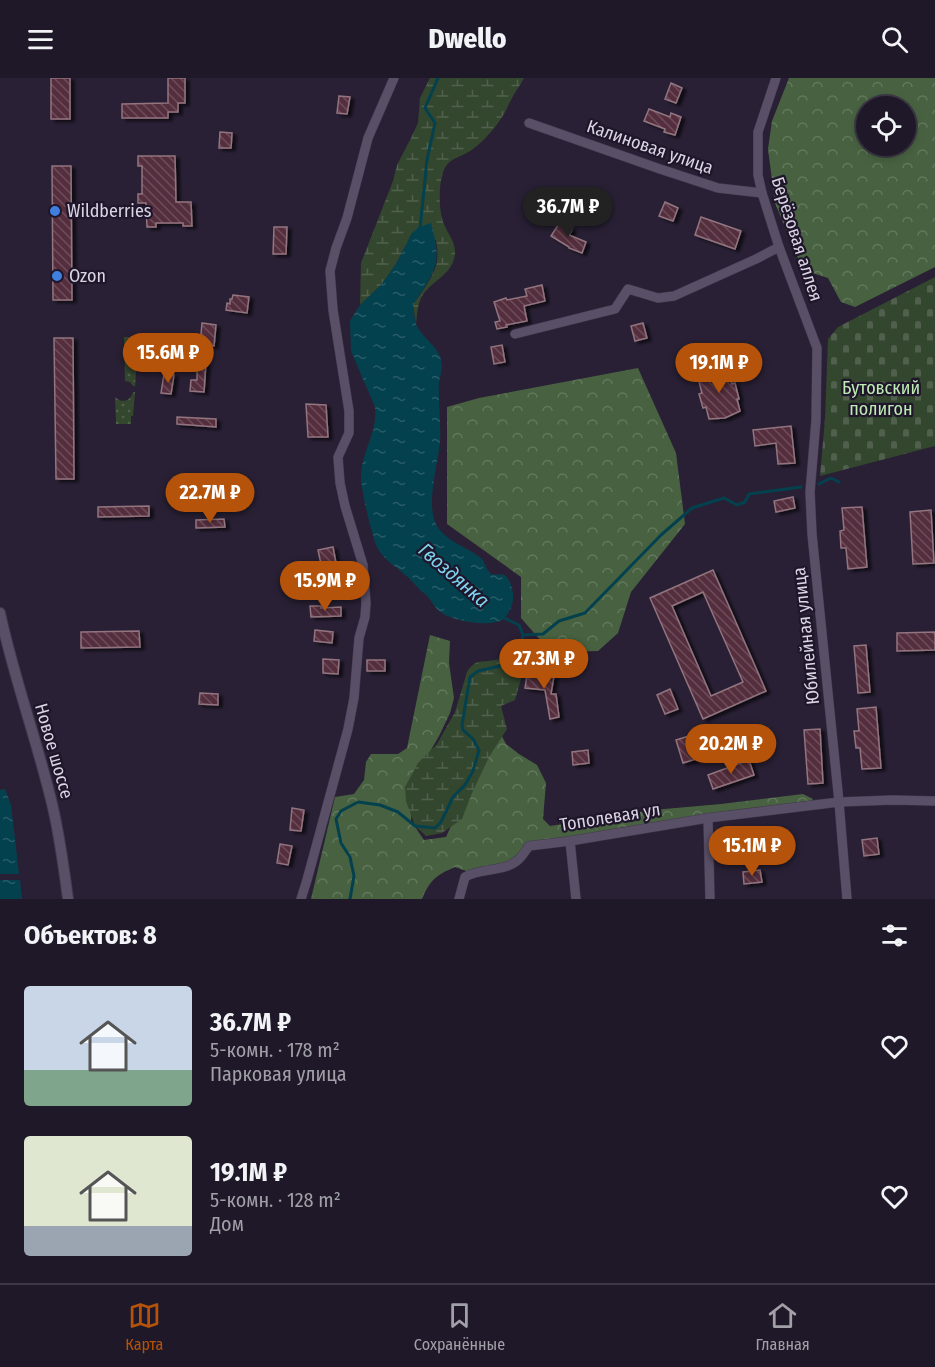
<!DOCTYPE html>
<html lang="ru">
<head>
<meta charset="utf-8">
<style>
	body { margin:0; font-family:"Fira Sans Condensed",sans-serif; background:#272130; color:#f1f3f6; height:100vh; display:flex; flex-direction:column; font-size:22px; white-space:nowrap }
	* { box-sizing:border-box; margin:0 }
	p { font-size:20px; color:#a1a0a8 }
	.icon { flex:none; width:33px; height:33px; fill:none; stroke:currentColor; stroke-width:2; stroke-linecap:round; stroke-linejoin:round }
	.map { position:relative; height:821px; overflow:hidden }
	.side { display:flex; flex-direction:column; background:#1f1828; flex:1 }
	.side>* { flex:none }
	.buttons { position:absolute; left:856px; top:18px; display:grid; gap:12px }
	.buttons a { display:grid; place-items:center; width:60px; height:60px; border-radius:50%; background:#1f1828; box-shadow:0 3px 9px #0003,0 0 0 2px #3c3745; font-size:30px }
	.price { position:absolute; translate:-50% -51px; padding:0 14px; border-radius:21px; background:#b45309; color:#fff; font-size:20px; line-height:39px; filter:drop-shadow(0 2px 3px #0008) }
	.price::after { content:''; position:absolute; left:50%; top:36px; width:18px; height:14px; margin-left:-9px; background:inherit; clip-path:polygon(0 0,100% 0,50% 100%) }
	.price.active { background:#222; color:#fff }
	ul { padding:0; list-style:none }
	li { display:flex; align-items:center; gap:18px; height:150px; padding:0 24px }
	li span { display:grid; place-items:center; flex:none; width:168px; height:120px; border-radius:6px; color:#555 }
	li>.icon { margin-inline-start:auto }
	span .icon { width:72px; height:72px; fill:#fffc; stroke-width:1 }
	li b { font-size:26px }
	h2 { display:flex; justify-content:space-between; align-items:center; height:72px; padding:0 24px; font-size:26px }
	header { display:flex; justify-content:space-between; align-items:center; height:78px; padding:0 24px; background:#1f1828; font-size:27px; font-weight:800 }
	.menu { display:flex; justify-content:space-around; align-items:center; height:84px; border-top:2px solid #3c3745; background:#1f1828; font-size:16px; color:#a1a0a8 }
	.menu a { display:grid; justify-items:center; gap:3px }
	.menu .active { color:#b45309 }
	.map>svg:first-child { display:block }
	.forest { fill:url(#forest-crowns); fill-rule:evenodd }
	.wetland { fill:url(#wetland-marsh) }
	.cemetery { fill:url(#cemetery-stones) }
	.park { fill:url(#park-dots) }
	.water { fill:url(#water-ripples) }
	.lines { fill:none; stroke-linecap:round; stroke-linejoin:round }
	.stream { stroke:#04414f; stroke-width:3 }
	.building { fill:url(#building-back-hatch); stroke:#92747f; stroke-width:1.5; fill-rule:evenodd; filter:url(#shadow) }
	.minor-casing { stroke:#423a4c; stroke-width:10 }
	.tertiary-casing { stroke:#423a4c; stroke-width:12 }
	.minor { stroke:#594f67; stroke-width:9 }
	.tertiary { stroke:#594f67; stroke-width:10 }
	.shop-dot { fill:#3f7fe0; stroke:#1f162b; stroke-width:2 }
	.labels { text-anchor:middle; stroke-width:4.5; stroke-linejoin:round; paint-order:stroke }
	.street-label { font-size:18px; fill:#dad4e3; stroke:#1f162b }
	.poi-label { font-size:18px; fill:#dad4e3; stroke:#1f162b; text-anchor:start }
	.park-label { font-size:18px; fill:#bdebb2; stroke:#1f162b }
	.water-label { font-size:20px; font-style:italic; fill:#7dd3ed; stroke:#1f162b }
</style>
</head>
<body>
<header><svg class="icon" aria-label="menu" viewBox="0 0 24 24"><path d="M4 6h16M4 12h16M4 18h16"/></svg>Dwello<svg class="icon" aria-label="search" viewBox="0 0 24 24"><circle cx="10" cy="10" r="6"/><path d="M15 15l6 6"/></svg></header>
<div class="map">
<svg width="935" height="821" viewBox="0 0 935 821">
	<defs>
		<pattern id="forest-crowns" width="20" height="18" patternUnits="userSpaceOnUse" patternTransform="scale(1.5)"><rect width="20" height="18" fill="#486241"/><path d="M2 6a3 3 0 1 1 6 0M12 15a3 3 0 1 1 6 0" fill="none" stroke="#62785c"/></pattern>
		<pattern id="wetland-marsh" width="20" height="14" patternUnits="userSpaceOnUse" patternTransform="scale(1.5)"><rect width="20" height="14" fill="#33462e"/><path d="M1 5h8M5 5V1M11 12h8M15 12V8" fill="none" stroke="#50604c"/></pattern>
		<pattern id="cemetery-stones" width="16" height="16" patternUnits="userSpaceOnUse" patternTransform="scale(1.5)"><rect width="16" height="16" fill="#33462e"/><path d="M2 7V4a2 2 0 0 1 4 0v3zM10 15v-3a2 2 0 0 1 4 0v3z" fill="#50604c"/></pattern>
		<pattern id="park-dots" width="8" height="8" patternUnits="userSpaceOnUse" patternTransform="scale(1.5)"><rect width="8" height="8" fill="#33462e"/><path d="M2 2h.1M6 6h.1" fill="none" stroke="#50604c" stroke-width="1.8" stroke-linecap="round"/></pattern>
		<pattern id="water-ripples" width="26" height="14" patternUnits="userSpaceOnUse" patternTransform="scale(1.5)"><rect width="26" height="14" fill="#04414f"/><path d="M2 4q2-2 4 0t4 0M15 11q2-2 4 0t4 0" fill="none" stroke="#285c68"/></pattern>
		<pattern id="building-back-hatch" width="6" height="6" patternUnits="userSpaceOnUse" patternTransform="scale(1.5)"><rect width="6" height="6" fill="#552f3e"/><path d="M-1 5l2 2M0 0l6 6M5-1l2 2" fill="none" stroke="#6d4c5a"/></pattern>
		<filter id="shadow"><feDropShadow dx="4" dy="2.5" stdDeviation="1.5" flood-color="#0009"/></filter>
	</defs>
	<rect width="100%" height="100%" fill="#292035"/>
	<g class="forest">
		<path d="M789,0H935V189L855,229L841,224L828,200L803,192L775,125L768,71L772,43ZM906,28V68H867V28Z"/>
		<polygon points="638,290 676,375 685,446 631,514 618,555 598,573 559,574 542,564 521,540 521,499 447,446 447,329 479,320"/>
		<path d="M430,557L450,563L449,585L454,620L450,635L439,658L424,684L412,718L411,743L424,762L446,759L457,735L494,643L506,666L519,676L537,687L546,705L543,741L550,748L653,732L721,726L803,716L813,721L808,728L529,768L519,782L472,795L455,789C436,797 430,802 422,821H311L335,719L354,716L364,702L366,684L371,676H398L407,670Z"/>
	</g>
	<g class="wetland">
		<path d="M430,0H524C521,7 515,13 512,20C509,25 507,31 504,36C496,49 485,62 473,71C465,78 452,79 446,88C438,100 438,133 444,146C448,157 456,164 455,176C453,199 426,204 420,223C417,230 417,239 416,246L413,227C421,215 436,196 437,182C438,175 437,168 436,162L412,155L396,186L381,207L360,227L361,185L393,103L397,87L411,60L418,45L420,20Z"/>
		<path d="M511,578L519,579L523,584L521,601L515,622L501,628L507,651L489,679L472,715L462,741L442,755L426,758L415,748L406,723L405,709L418,685L437,666L455,634L467,594C476,580 482,585 495,582C500,581 506,579 511,578Z"/>
	</g>
	<polygon class="cemetery" points="935,199 935,368 820,398 825,341 828,261 838,249"/>
	<g class="park">
		<polygon points="124,259 133,259 137,262 138,266 135,308 133,308 130,304 125,303"/>
		<path d="M133,314H135L133,338H131V346H116L115,319C122,326 131,323 133,314Z"/>
	</g>
	<g class="water">
		<path d="M431,145C443,186 435,193 413,227C414,233 414,240 416,246C417,250 421,254 424,258C439,274 446,280 439,303C438,323 441,343 440,363C438,386 425,428 437,448C447,464 467,469 481,480C485,484 486,492 491,496C495,498 500,495 504,497C510,499 514,515 513,521C513,527 508,538 503,541C491,550 453,543 442,535C435,531 432,523 427,518C423,513 425,517 420,512C417,509 414,505 411,502C399,490 383,483 376,467C371,453 360,409 361,395C363,372 378,352 375,329L351,273L350,243L360,227L381,207L396,186L412,155L419,149Z"/>
		<polygon points="5,711 11,727 19,796 0,796 0,712"/>
		<polygon points="0,802 20,802 22,821 0,821"/>
	</g>
	<g class="lines">
		<g class="stream">
			<polyline points="420,151 427,82 435,45 425,30 438,0"/>
			<polyline points="819,406 831,400 839,404"/>
			<polyline points="523,557 543,556 559,543 585,535 661,457 692,430 724,420 737,427 745,424 749,416 801,409"/>
			<polyline points="350,821 354,798 350,779 341,765 336,741 341,733 358,724 380,727 398,734 415,748 435,750 441,744 453,719 465,707 473,693 479,672 473,661 463,652 462,647 470,599 478,593 500,588 520,569 523,557 519,547 502,539"/>
		</g>
	</g>
	<g class="building">
		<rect x="51" y="0" width="19" height="41"/>
		<polygon points="168,0 185,0 185,25 178,25 178,34 168,34 168,40 122,40 122,26 168,25"/>
		<polygon points="671,5 682,10 676,25 665,21"/>
		<polygon points="339,18 350,19 347,36 337,35"/>
		<polygon points="649,31 670,39 671,35 681,39 675,57 664,54 665,51 644,43"/>
		<polygon points="220,54 232,55 231,70 219,70"/>
		<polygon points="138,78 175,78 176,124 191,124 192,148 183,148 183,145 156,145 156,149 147,149 146,125 138,125 138,116 142,116 142,88 138,88"/>
		<polygon points="52,88 71,88 72,222 53,222"/>
		<polygon points="665,124 678,130 673,143 659,138"/>
		<polygon points="701,139 741,153 735,171 695,157"/>
		<polygon points="560,144 572,152 569,157 586,164 582,175 569,170 569,169 551,158"/>
		<polygon points="274,149 287,149 286,176 273,176"/>
		<polygon points="542,207 545,223 524,228 527,243 506,247 507,249 497,251 495,244 500,243 494,224 506,220 507,222 527,218 525,211"/>
		<polygon points="233,217 249,219 247,235 226,232 227,225 230,226 230,221 232,221"/>
		<polygon points="202,245 216,247 214,268 200,267"/>
		<polygon points="643,245 647,260 635,263 631,248"/>
		<polygon points="54,260 73,260 74,401 56,401"/>
		<polygon points="502,267 505,284 494,286 491,269"/>
		<polygon points="197,285 206,285 204,314 190,313 191,302 197,302"/>
		<polygon points="720,290 721,293 728,291 732,306 735,305 739,321 737,321 740,333 725,340 709,341 706,329 703,330 699,316 702,315 698,300 706,297 706,294"/>
		<polygon points="164,296 174,297 171,316 161,315"/>
		<polygon points="306,326 326,327 328,359 308,359"/>
		<polygon points="177,339 216,341 216,349 177,346"/>
		<polygon points="791,348 795,385 778,386 776,365 755,368 753,352"/>
		<polygon points="793,419 795,430 776,434 774,423"/>
		<polygon points="149,428 149,438 98,439 98,429"/>
		<polygon points="862,429 867,489 848,491 846,470 841,470 840,453 844,452 842,430"/>
		<polygon points="931,432 934,485 913,486 910,434"/>
		<polygon points="224,441 225,449 196,450 196,442"/>
		<polygon points="333,469 339,501 326,503 323,485 321,486 318,472"/>
		<path d="M713,492L766,613L703,641L650,520ZM703,514L743,604L711,618L672,528Z"/>
		<polygon points="310,528 321,528 321,530 341,529 341,538 311,539"/>
		<polygon points="315,552 333,554 332,565 314,563"/>
		<polygon points="139,553 140,569 81,570 81,554"/>
		<polygon points="935,554 935,572 897,573 897,555"/>
		<polygon points="866,567 870,614 858,615 854,568"/>
		<polygon points="323,581 339,582 338,596 323,595"/>
		<rect x="367" y="582" width="18" height="11"/>
		<polygon points="528,591 540,592 539,597 554,598 551,616 556,616 559,639 550,641 545,612 525,610"/>
		<polygon points="670,611 678,631 665,636 657,617"/>
		<polygon points="200,615 218,616 218,627 199,626"/>
		<polygon points="876,629 881,690 862,691 860,670 856,670 854,653 859,653 857,631"/>
		<polygon points="820,651 823,705 808,706 804,652"/>
		<polygon points="689,658 696,681 683,685 676,662"/>
		<polygon points="588,672 589,685 573,687 572,674"/>
		<polygon points="749,682 754,697 713,711 708,697"/>
		<polygon points="292,730 304,732 301,753 290,752"/>
		<polygon points="768,752 770,767 756,769 754,753"/>
		<polygon points="877,760 879,776 864,778 862,762"/>
		<polygon points="280,766 292,768 288,787 277,785"/>
		<polygon points="760,792 762,804 744,806 743,794"/>
	</g>
	<g class="lines">
		<defs>
			<g id="minor">
				<polyline points="776,0 758,54 758,97 762,115 779,169 817,270 816,342 810,414 812,456 839,724 847,821"/>
				<polyline points="529,45 660,91 718,110 762,115"/>
				<polyline points="515,256 615,231 628,211 658,220 674,218 756,181 779,169"/>
				<polyline points="708,740 710,821"/>
				<polyline points="570,763 576,821"/>
				<polyline points="301,821 307,802 348,651 354,620 359,560 365,539 366,525 363,487 345,428 340,405 338,379 349,355 349,333 333,232 330,193 336,170 347,140 368,60 394,0"/>
				<path d="M459,821L465,799C482,789 506,795 520,780C523,777 526,772 529,768L570,763L708,740L839,724L893,722L935,723"/>
			</g>
			<path id="tertiary" d="M0,535C14,601 38,665 53,730C60,760 64,791 68,821"/>
		</defs>
		<use href="#minor" class="minor-casing"/>
		<use href="#tertiary" class="tertiary-casing"/>
		<use href="#minor" class="minor"/>
		<use href="#tertiary" class="tertiary"/>
	</g>
	<g class="shop-dot">
		<circle cx="55" cy="133" r="6"/>
		<circle cx="57" cy="198" r="6"/>
	</g>
	<g class="labels">
		<g class="street-label">
			<text transform="translate(650 69) rotate(19)" y="6">Калиновая улица</text>
			<text transform="translate(797 161) rotate(72)" y="6">Берёзовая аллея</text>
			<text transform="translate(806 558) rotate(-96)" y="6">Юбилейная улица</text>
			<text transform="translate(54 673) rotate(74)" y="6">Новое шоссе</text>
			<text transform="translate(610 739) rotate(-9)" y="6">Тополевая ул</text>
		</g>
		<g class="poi-label">
			<text x="67" y="139">Wildberries</text>
			<text x="69" y="204">Ozon</text>
		</g>
		<g class="park-label">
			<text x="881" y="316">Бутовский<tspan x="881" dy="21">полигон</tspan></text>
		</g>
		<g class="water-label">
			<text transform="translate(454 497) rotate(41)" y="7">Гвоздянка</text>
		</g>
	</g>
</svg>
<div class="buttons">
<a><svg class="icon" aria-label="locate" viewBox="0 0 24 24"><circle cx="12" cy="12" r="6"/><path d="M12 2v4M12 18v4M2 12h4M18 12h4"/></svg></a>
</div>
<b class="price active" style="left:568px;top:160px">36.7M ₽</b>
<b class="price" style="left:168px;top:306px">15.6M ₽</b>
<b class="price" style="left:719px;top:316px">19.1M ₽</b>
<b class="price" style="left:210px;top:446px">22.7M ₽</b>
<b class="price" style="left:325px;top:534px">15.9M ₽</b>
<b class="price" style="left:544px;top:612px">27.3M ₽</b>
<b class="price" style="left:731px;top:697px">20.2M ₽</b>
<b class="price" style="left:752px;top:799px">15.1M ₽</b>
</div>
<section class="side">
<h2>Объектов: 8<svg class="icon" aria-label="filters" viewBox="0 0 24 24"><path d="M4 7h16M4 17h16"/><circle cx="9" cy="7" r="2"/><circle cx="15" cy="17" r="2"/></svg></h2>
<ul>
<li><span style="background:linear-gradient(#c9d6e8 70%,#7fa58c 0)"><svg class="icon" aria-label="home" viewBox="0 0 24 24"><path d="M3 11l9-7 9 7M6 9v11h12V9"/></svg></span><div><b>36.7M ₽</b><p>5-комн. · 178 m²</p><p>Парковая улица</p></div><svg class="icon" aria-label="heart" viewBox="0 0 24 24"><path d="M12 20l-8-8c-3-5 5-10 8-4 3-6 11-1 8 4z"/></svg></li>
<li><span style="background:linear-gradient(#dfe7d0 75%,#9aa5b1 0)"><svg class="icon" aria-label="home" viewBox="0 0 24 24"><path d="M3 11l9-7 9 7M6 9v11h12V9"/></svg></span><div><b>19.1M ₽</b><p>5-комн. · 128 m²</p><p>Дом</p></div><svg class="icon" aria-label="heart" viewBox="0 0 24 24"><path d="M12 20l-8-8c-3-5 5-10 8-4 3-6 11-1 8 4z"/></svg></li>
</ul>
</section>
<nav class="menu">
<a class="active"><svg class="icon" aria-label="map" viewBox="0 0 24 24"><path d="M3 6l6-2 6 2 6-2v14l-6 2-6-2-6 2zM9 4v14M15 6v14"/></svg>Карта</a>
<a><svg class="icon" aria-label="saved" viewBox="0 0 24 24"><path d="M7 4h10v16l-5-4-5 4z"/></svg>Сохранённые</a>
<a><svg class="icon" aria-label="home" viewBox="0 0 24 24"><path d="M3 11l9-7 9 7M6 9v11h12V9"/></svg>Главная</a>
</nav>
</body>
</html>
